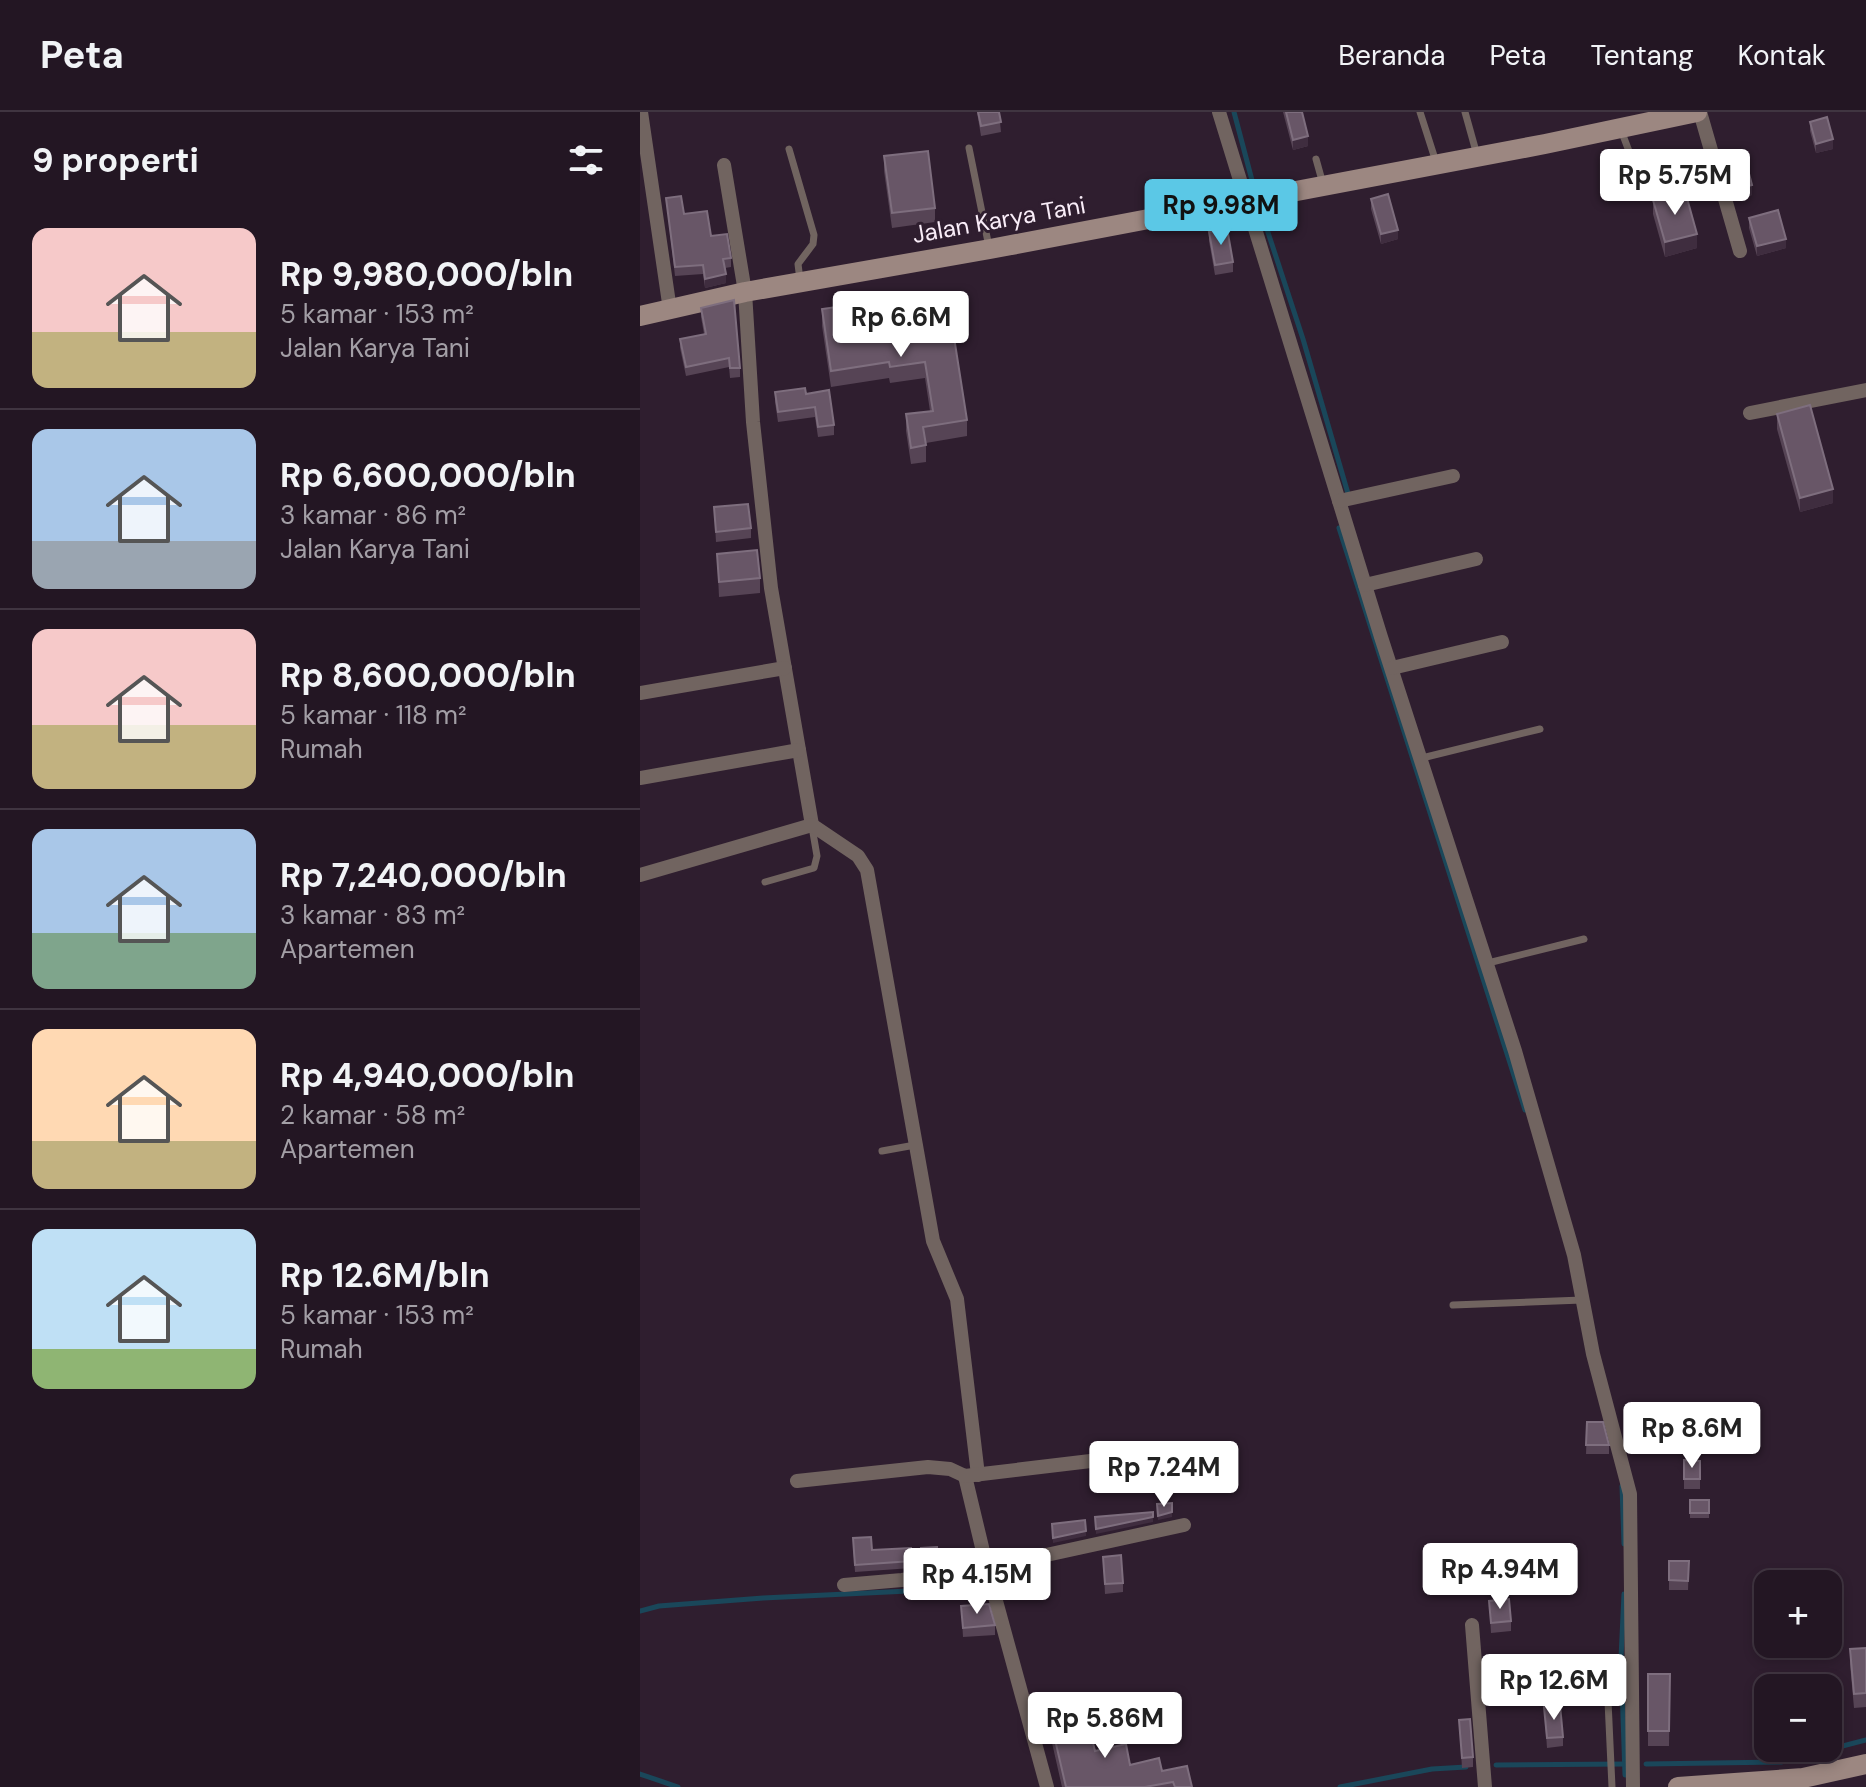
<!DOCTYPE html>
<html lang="id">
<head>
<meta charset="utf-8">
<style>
	body { margin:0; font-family:"DM Sans",sans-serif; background:#2f2330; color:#f1f3f6; height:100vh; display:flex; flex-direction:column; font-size:30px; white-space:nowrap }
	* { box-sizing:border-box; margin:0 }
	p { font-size:26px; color:#a39fa6 }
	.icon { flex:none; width:44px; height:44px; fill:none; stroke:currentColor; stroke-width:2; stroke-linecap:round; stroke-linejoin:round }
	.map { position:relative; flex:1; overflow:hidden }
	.panel { display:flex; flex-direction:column; background:#231623; width:640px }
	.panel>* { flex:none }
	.buttons { position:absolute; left:1114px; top:1458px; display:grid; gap:16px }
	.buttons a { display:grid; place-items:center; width:88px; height:88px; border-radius:16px; background:#231623; box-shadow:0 4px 12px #0003,0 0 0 2px #403541; font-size:40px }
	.price { position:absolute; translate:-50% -68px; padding:0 18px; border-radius:8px; background:#fff; color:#222; font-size:26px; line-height:52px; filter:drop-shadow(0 2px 4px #0008) }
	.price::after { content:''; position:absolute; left:50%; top:48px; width:24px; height:18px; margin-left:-12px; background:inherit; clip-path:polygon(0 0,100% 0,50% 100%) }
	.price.selected { background:#5bc8e6; color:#111 }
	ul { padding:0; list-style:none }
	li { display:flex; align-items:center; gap:24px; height:200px; padding:0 32px }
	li+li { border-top:2px solid #403541 }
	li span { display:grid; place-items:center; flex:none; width:224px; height:160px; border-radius:16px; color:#555 }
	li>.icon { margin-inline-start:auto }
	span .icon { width:96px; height:96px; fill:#fffc; stroke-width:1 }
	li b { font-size:34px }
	h2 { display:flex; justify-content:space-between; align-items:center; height:96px; padding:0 32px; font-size:34px }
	header { display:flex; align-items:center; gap:48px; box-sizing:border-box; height:112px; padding:0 40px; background:#231623; border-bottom:2px solid #403541 }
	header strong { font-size:38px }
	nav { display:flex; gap:44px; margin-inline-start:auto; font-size:28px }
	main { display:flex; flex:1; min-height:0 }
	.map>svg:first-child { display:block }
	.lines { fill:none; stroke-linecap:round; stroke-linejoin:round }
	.stream { stroke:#1a475a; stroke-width:5 }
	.lane { stroke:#716460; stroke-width:7 }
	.street { stroke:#716460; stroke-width:14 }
	.secondary { stroke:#9c8781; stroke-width:20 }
	.wall { fill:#564455 }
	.shaded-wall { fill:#3f2d3f }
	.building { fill:#685667; stroke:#7e6e7e; stroke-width:2 }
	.labels { text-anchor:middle; stroke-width:6; stroke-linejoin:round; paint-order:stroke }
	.street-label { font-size:24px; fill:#f9edf8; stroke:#2f1e2f }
</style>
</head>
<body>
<header>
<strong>Peta</strong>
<nav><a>Beranda</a><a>Peta</a><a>Tentang</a><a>Kontak</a></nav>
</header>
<main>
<section class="panel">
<h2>9 properti<svg class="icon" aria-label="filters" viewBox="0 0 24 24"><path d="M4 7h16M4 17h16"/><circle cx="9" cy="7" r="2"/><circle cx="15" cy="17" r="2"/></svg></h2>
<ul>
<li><span style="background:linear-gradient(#f6c9c9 65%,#c2b280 0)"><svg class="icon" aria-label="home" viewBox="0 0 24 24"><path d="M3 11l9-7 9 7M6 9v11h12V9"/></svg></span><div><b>Rp 9,980,000/bln</b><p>5 kamar · 153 m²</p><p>Jalan Karya Tani</p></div></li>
<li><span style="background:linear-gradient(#a9c7e8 70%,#9aa5b1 0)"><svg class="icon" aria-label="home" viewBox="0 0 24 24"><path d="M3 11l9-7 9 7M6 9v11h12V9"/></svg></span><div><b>Rp 6,600,000/bln</b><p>3 kamar · 86 m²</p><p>Jalan Karya Tani</p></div></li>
<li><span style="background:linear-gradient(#f6c9c9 60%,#c2b280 0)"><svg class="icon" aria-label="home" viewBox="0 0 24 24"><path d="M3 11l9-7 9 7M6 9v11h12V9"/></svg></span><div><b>Rp 8,600,000/bln</b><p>5 kamar · 118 m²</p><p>Rumah</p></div></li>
<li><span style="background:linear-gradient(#a9c7e8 65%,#7fa58c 0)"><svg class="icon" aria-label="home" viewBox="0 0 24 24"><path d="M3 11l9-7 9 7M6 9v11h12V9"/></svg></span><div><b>Rp 7,240,000/bln</b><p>3 kamar · 83 m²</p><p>Apartemen</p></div></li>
<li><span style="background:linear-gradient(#ffd9b3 70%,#c2b280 0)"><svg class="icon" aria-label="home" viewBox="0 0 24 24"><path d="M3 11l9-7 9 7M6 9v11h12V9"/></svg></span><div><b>Rp 4,940,000/bln</b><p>2 kamar · 58 m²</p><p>Apartemen</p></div></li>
<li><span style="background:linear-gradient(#bfe0f5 75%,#8fb573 0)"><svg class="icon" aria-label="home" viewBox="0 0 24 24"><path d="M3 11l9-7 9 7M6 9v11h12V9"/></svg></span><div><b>Rp 12.6M/bln</b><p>5 kamar · 153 m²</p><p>Rumah</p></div></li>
</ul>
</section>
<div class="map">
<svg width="1226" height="1675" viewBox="0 0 1226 1675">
	<rect width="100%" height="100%" fill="#2f1e2f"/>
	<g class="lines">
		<g class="stream">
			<polyline points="594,0 613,72"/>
			<polyline points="621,99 663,227 709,385"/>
			<polyline points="699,416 885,998"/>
			<polyline points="982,1374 984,1432"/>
			<polyline points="984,1482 981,1546 985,1663"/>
			<polyline points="0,1499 19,1494 123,1486 331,1476"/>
			<polyline points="1006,1652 1141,1650 1226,1628"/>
			<polyline points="856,1653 987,1652"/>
			<polyline points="0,1662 38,1675"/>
			<polyline points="700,1675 792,1657 826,1655"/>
		</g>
		<g class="lane">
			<polyline points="780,0 796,50"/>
			<polyline points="825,0 837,43"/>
			<polyline points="981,18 1004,79"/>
			<polyline points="329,36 349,135"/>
			<polyline points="149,37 174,123 173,132 158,152 160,168"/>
			<polyline points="676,47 683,72"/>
			<polyline points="782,646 900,617"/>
			<polyline points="125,770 174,756 177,744 172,715"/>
			<polyline points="848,851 944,827"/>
			<polyline points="242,1039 275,1033"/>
			<polyline points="813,1193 942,1188"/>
			<polyline points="968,1589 972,1675"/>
		</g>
		<g class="street">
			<polyline points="1,0 30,198"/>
			<polyline points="579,0 741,525 875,939 934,1143 953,1242 990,1382 993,1675"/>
			<polyline points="1060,0 1100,139"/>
			<polyline points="84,53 105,180 113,310 131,476 172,713"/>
			<polyline points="1110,301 1226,278"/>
			<polyline points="699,389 813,364"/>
			<polyline points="725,473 836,447"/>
			<polyline points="752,556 862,530"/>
			<polyline points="0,581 145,556"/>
			<polyline points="0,666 159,638"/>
			<polyline points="0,763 172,713 218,744 227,758 293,1129 317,1187 338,1363"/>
			<polyline points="325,1364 347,1456 407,1675"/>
			<polyline points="157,1369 288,1355 310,1357 325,1364 543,1338"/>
			<polyline points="204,1473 262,1468 347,1456 544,1413"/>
			<polyline points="832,1513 845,1675"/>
		</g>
		<g class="secondary">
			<polyline points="0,204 105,180 350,137 905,32 1057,0"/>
			<polyline points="1038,1675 1163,1666 1226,1652"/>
		</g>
	</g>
	<g class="wall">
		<polygon points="337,0 359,0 361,20 341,24"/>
		<polygon points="643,0 662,0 668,34 653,38"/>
		<polygon points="1170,10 1193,37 1176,41 1170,19"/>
		<polygon points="244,44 295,96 295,110 252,116 244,59"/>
		<polygon points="1090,54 1112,83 1096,87 1090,64"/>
		<polygon points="26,86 71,124 91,146 91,155 85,156 86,171 65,176 63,162 35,164"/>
		<polygon points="731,87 758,127 741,132 731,97"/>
		<polygon points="1013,88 1057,136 1025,145 1013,102"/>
		<polygon points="1109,106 1146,136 1117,144 1109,116"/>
		<polygon points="569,120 593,150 593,160 575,163 569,129"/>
		<polygon points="61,196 100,256 100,265 90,266 89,255 46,264 40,236 40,227 64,222 61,205"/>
		<polygon points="182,197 221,212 267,213 327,308 327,324 286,331 286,350 271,352 266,319 266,302 290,299 285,266 250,271 249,266 191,275 182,214"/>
		<polygon points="135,280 166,282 194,313 194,323 178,325 175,305 138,310 135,290"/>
		<polygon points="1137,302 1193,391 1160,400 1137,317"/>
		<polygon points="74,395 111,416 111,426 76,430"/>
		<polygon points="77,442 120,466 120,481 79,485"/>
		<polygon points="947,1310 969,1333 969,1342 946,1342"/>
		<polygon points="1044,1348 1060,1349 1060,1377 1044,1377"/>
		<rect x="1050" y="1388" width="19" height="18"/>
		<polygon points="213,1434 232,1438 271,1436 272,1456 215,1460"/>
		<polygon points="297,1435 298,1452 282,1453 281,1436"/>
		<polygon points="463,1445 483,1471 483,1480 465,1482"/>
		<polygon points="1029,1449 1049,1449 1048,1478 1029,1478"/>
		<polygon points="849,1489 871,1509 871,1519 851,1521"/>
		<polygon points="321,1494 355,1513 355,1523 323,1525"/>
		<polygon points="1226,1536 1226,1595 1214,1596 1210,1552 1210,1537"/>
		<polygon points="1008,1562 1030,1562 1029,1634 1008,1634"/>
		<polygon points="904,1595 923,1625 923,1634 907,1636"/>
		<polygon points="410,1606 455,1639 490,1653 522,1659 552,1675 422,1675 410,1622"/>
		<polygon points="819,1608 833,1645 833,1655 822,1656"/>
	</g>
	<g class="shaded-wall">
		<polygon points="668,24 668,34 653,38 653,28"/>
		<polygon points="1193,27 1193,37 1176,41 1176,32"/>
		<polygon points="1112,73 1112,83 1096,87 1096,77"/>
		<polygon points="758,118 758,127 741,132 741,122"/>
		<polygon points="1057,122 1057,136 1025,145 1025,130"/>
		<polygon points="1146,127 1146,136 1117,144 1117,134"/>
		<polygon points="86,162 86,171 65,176 65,167"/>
		<polygon points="1193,377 1193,391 1160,400 1160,386"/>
		<polygon points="532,1400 532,1405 518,1408 518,1404"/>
		<polygon points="513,1405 513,1410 456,1422 456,1417"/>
		<polygon points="446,1419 446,1424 413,1431 413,1426"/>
	</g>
	<g class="building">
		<polygon points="338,0 359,0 361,10 341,14"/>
		<polygon points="646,0 662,0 668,24 653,28"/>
		<polygon points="1187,5 1193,27 1176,32 1170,10"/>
		<polygon points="288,39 295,96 252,101 244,44"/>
		<polygon points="1106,50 1112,73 1096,77 1090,54"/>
		<polygon points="1045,79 1057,122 1025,130 1013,88"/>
		<polygon points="748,82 758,118 741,122 731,87"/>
		<polygon points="41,84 44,102 67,99 71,124 87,122 91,146 83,147 86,162 65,167 63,153 35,155 26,86"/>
		<polygon points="1138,98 1146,127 1117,134 1109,106"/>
		<polygon points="587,116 593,150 575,153 569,120"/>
		<polygon points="94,188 100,256 90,256 89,246 46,255 40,227 66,222 61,196"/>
		<polygon points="218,192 221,212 265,205 267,213 311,206 327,308 283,315 286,333 271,336 266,302 293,299 285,250 250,255 249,250 191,259 182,197"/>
		<polygon points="165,276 166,282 189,278 194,313 178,315 175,295 138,300 135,280"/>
		<polygon points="1170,293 1193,377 1160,386 1137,302"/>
		<polygon points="108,392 111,416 76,420 74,395"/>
		<polygon points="117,438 120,466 79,470 77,442"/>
		<polygon points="947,1310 963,1310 969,1333 946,1333"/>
		<polygon points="1044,1348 1060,1349 1060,1367 1044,1367"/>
		<rect x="1050" y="1388" width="19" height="13"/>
		<polygon points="532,1391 532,1400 518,1404 517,1392"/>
		<polygon points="513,1400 513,1405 456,1417 455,1405"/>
		<polygon points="445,1408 446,1419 413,1426 412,1412"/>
		<polygon points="231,1425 232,1438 271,1436 272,1449 215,1453 213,1426"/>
		<polygon points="297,1435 298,1447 282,1448 281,1436"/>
		<polygon points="481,1443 483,1471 465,1472 463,1445"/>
		<polygon points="1029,1449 1049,1449 1048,1469 1029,1468"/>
		<polygon points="869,1487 871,1509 851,1511 849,1489"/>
		<polygon points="349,1492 355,1513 323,1516 321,1494"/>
		<polygon points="1226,1536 1226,1581 1214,1582 1210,1537"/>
		<polygon points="1008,1562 1030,1562 1029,1619 1008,1619"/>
		<polygon points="920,1593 923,1625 907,1626 904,1595"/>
		<polygon points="445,1597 455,1639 486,1632 490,1653 519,1646 522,1659 547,1654 552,1675 535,1675 533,1670 505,1675 426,1675 410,1606"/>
		<polygon points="830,1607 833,1645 822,1646 819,1608"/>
	</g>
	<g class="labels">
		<g class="street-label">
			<text transform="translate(359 108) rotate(-10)" y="8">Jalan Karya Tani</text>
		</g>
	</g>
</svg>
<div class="buttons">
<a>+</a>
<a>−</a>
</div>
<b class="price" style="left:1035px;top:105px">Rp 5.75M</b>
<b class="price selected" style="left:581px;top:135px">Rp 9.98M</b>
<b class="price" style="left:261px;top:247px">Rp 6.6M</b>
<b class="price" style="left:1052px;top:1358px">Rp 8.6M</b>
<b class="price" style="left:524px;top:1397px">Rp 7.24M</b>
<b class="price" style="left:860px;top:1499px">Rp 4.94M</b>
<b class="price" style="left:337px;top:1504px">Rp 4.15M</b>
<b class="price" style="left:914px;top:1610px">Rp 12.6M</b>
<b class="price" style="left:465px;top:1648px">Rp 5.86M</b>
</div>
</main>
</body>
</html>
